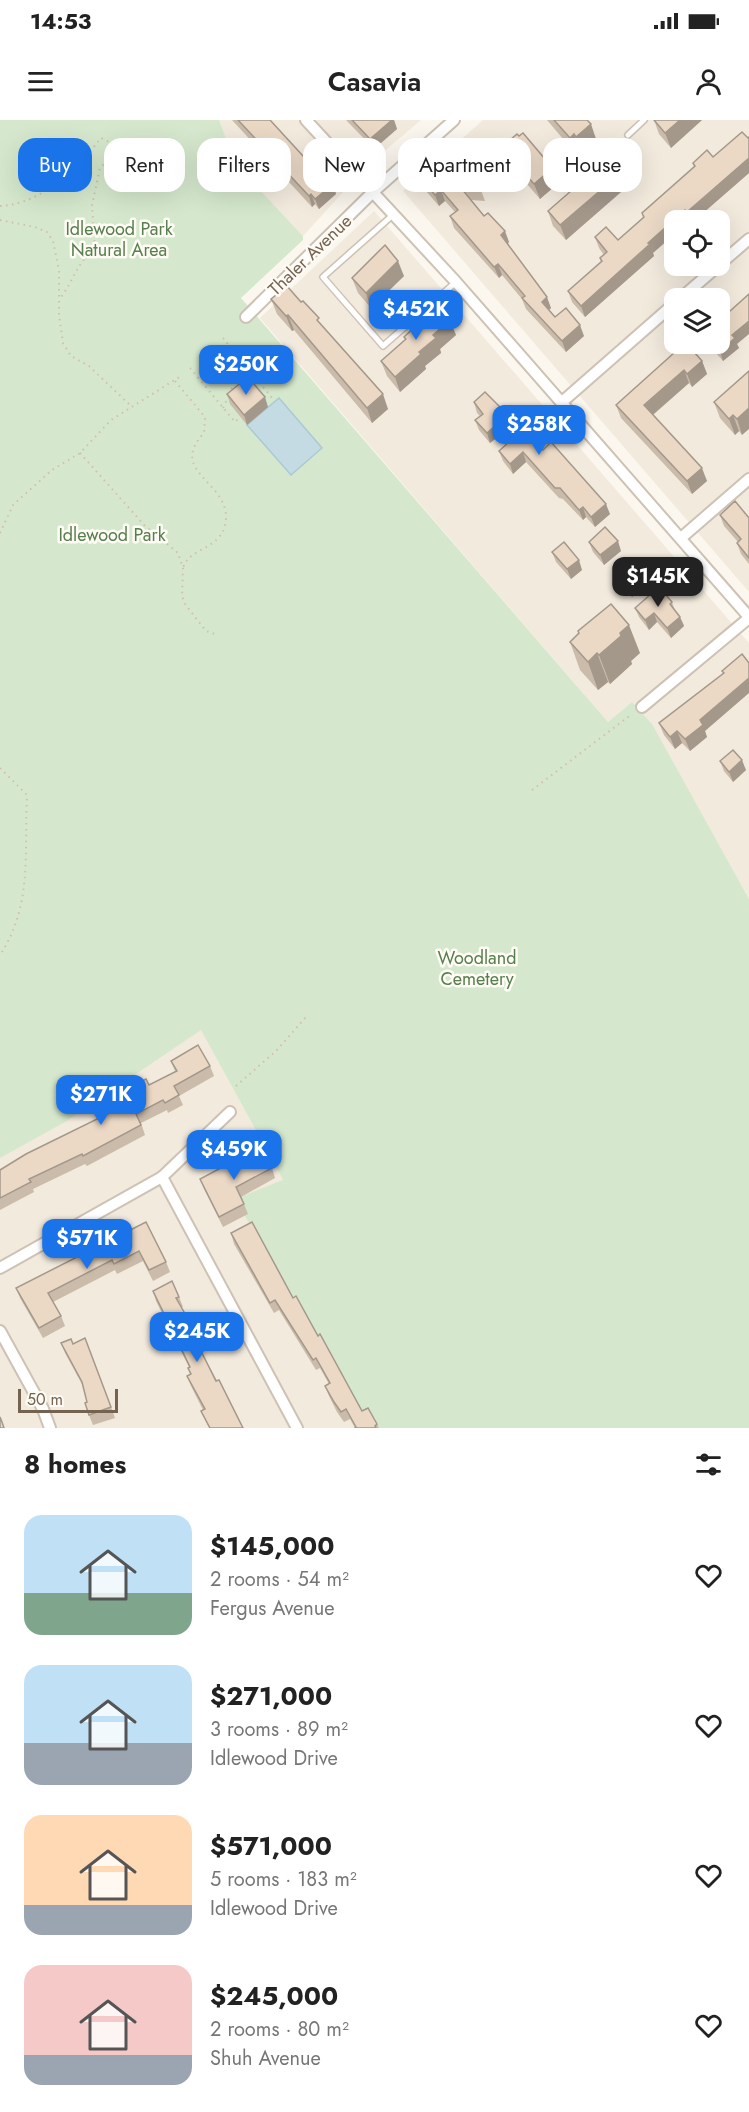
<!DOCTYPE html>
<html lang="en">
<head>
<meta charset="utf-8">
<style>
	body { margin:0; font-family:Jost,sans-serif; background:#f2f2f2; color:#222; height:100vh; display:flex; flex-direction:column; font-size:22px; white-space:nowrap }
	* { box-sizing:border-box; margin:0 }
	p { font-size:20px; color:#767676 }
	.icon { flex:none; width:33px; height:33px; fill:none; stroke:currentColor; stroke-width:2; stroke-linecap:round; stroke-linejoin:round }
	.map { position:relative; height:1308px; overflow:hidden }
	.side { display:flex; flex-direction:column; background:#fff; flex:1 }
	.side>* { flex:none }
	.banner { position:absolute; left:18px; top:18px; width:714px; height:54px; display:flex; gap:12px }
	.fabs { position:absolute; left:664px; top:90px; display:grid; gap:12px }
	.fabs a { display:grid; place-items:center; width:66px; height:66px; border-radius:12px; background:#fff; box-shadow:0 6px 24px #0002; font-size:30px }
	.scale { position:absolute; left:18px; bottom:15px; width:100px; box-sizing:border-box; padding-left:6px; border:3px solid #756352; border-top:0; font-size:16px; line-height:21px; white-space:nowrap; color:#756352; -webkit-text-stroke:4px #fefbf4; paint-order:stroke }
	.price { position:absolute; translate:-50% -51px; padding:0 14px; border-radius:12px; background:#1a73e8; color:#fff; font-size:20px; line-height:39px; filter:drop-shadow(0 2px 3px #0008) }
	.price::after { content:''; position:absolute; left:50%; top:36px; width:18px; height:14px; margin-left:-9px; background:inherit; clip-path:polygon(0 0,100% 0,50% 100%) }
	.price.selected { background:#222; color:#fff }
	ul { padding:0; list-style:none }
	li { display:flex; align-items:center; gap:18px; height:150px; padding:0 24px }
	li span { display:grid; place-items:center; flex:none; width:168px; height:120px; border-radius:18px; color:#555 }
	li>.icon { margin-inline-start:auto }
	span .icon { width:72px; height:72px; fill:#fffc; stroke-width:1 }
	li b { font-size:26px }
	h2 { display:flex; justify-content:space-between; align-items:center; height:72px; padding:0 24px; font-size:26px }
	.pill { padding:0 21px; border-radius:18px; background:#fff; box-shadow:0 6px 24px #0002; font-size:21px; line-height:54px }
	.pill.selected { background:#1a73e8; color:#fff }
	.status { display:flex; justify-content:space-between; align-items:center; height:42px; padding:0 30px; background:#fff; direction:ltr }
	.status svg { height:16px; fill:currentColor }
	header { display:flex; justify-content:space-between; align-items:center; height:78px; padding:0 24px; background:#fff; font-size:27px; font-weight:600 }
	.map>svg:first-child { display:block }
	.residential { fill:#f2eadd; fill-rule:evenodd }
	.green { fill:#d5e8cd }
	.water { fill:#c4dbe3; stroke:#abc9d4; stroke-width:1.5 }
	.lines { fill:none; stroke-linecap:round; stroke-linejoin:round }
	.lane-casing { stroke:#cdc2b4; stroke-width:8 }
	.street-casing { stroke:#cdc2b4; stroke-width:14 }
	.path { stroke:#d3bfab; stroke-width:2; stroke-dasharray:1.5 4.5; stroke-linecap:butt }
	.lane { stroke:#fff; stroke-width:5 }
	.street { stroke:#fff; stroke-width:10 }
	.wall { fill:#cabbaa }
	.shaded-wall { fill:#a4988b }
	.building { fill:#ebd9c6; stroke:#a4988b; stroke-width:1.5 }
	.labels { text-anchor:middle; stroke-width:5; stroke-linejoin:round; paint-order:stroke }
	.park-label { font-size:18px; fill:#577e4f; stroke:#fefbf4 }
	.street-label { font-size:18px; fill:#756352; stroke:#fefbf4 }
</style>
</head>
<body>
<div class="status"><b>14:53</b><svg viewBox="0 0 49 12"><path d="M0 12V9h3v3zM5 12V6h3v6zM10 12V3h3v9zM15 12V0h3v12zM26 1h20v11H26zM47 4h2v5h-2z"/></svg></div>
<header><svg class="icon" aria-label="menu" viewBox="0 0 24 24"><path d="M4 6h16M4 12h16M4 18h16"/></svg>Casavia<svg class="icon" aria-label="person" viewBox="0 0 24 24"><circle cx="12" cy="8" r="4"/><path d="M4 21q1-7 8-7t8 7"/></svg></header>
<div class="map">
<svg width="749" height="1308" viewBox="0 0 749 1308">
	<rect width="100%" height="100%" fill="#fbf7ee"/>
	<g class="residential">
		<polygon points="195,0 421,0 369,44 303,116"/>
		<path d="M483,0H749V472L403,71ZM675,100H720V146H675ZM675,178H720V224H675Z"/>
		<polygon points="374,91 749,523 749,779 651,604 632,582 608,602 260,198"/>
		<polygon points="201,909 316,1121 416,1308 0,1308 0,1022"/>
	</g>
	<polygon class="green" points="0,0 219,0 235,43 303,116 303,120 241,178 608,602 632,582 652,604 749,779 749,1308 369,1308 235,1079 283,1060 201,910 65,1002 0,1038"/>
	<polygon class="water" points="279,278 322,328 291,355 247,305"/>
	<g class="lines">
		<defs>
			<g id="lane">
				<polyline points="628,15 644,0"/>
				<polyline points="394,94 323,157 383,226 456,162"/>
			</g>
			<g id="street">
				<polyline points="306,0 456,162 749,497"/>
				<polyline points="720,144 749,119"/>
				<polyline points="681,178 718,146"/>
				<polyline points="246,197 373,72 454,0"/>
				<polyline points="562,282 675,183"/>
				<polyline points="681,418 749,359"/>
				<polyline points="642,587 749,498"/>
				<polyline points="162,1057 297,1308"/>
				<polyline points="0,1148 162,1057 230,992"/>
				<polyline points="0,1211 43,1289 50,1308"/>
			</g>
		</defs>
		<use href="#lane" class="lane-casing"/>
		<use href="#street" class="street-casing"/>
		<g class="path">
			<path d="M0,86C42,84 77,49 101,18L113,24L108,40L100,48L92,85L95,129C77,142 74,160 61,177"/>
			<polyline points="0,100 35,107 47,112 53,121 59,150 59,195 63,223 71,236 89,246 132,287"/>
			<polyline points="223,218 244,244 230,272"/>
			<polyline points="244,244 273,279"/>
			<polyline points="190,248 235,302 238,299"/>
			<path d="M175,261L205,297L204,313C168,351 226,361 226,397C226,430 189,426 183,448"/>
			<polyline points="223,288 228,277"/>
			<polyline points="80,333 145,406 178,433 183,448 182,476 185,484 206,511 215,514"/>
			<polyline points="0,413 13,385 52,350 80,333 111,300 181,256"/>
			<path d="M0,648L27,675C24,732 33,785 0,835"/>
			<polyline points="532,670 632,594"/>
			<polyline points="236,966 276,931 306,897"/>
		</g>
		<use href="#lane" class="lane"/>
		<use href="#street" class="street"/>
	</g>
	<g class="wall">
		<polygon points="232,0 270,0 315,49 333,64 336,74 319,89 315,84 312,87"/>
		<polygon points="346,0 394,0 397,9 374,29"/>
		<polygon points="547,0 587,0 596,19 582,32 579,29 575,33"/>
		<polygon points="654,0 702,0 671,28 659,14"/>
		<polygon points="502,27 556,60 553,62 555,66 540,79 508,42"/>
		<polygon points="713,37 749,53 695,100 675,100 653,133 654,136 585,197 572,182 568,171 601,142 600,138 604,135 599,128 595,117 618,120 643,98 642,93 694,47 693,43"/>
		<polygon points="488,46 473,59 481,70 485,81 471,80 484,96 509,122 507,124 551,188 549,190 555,197 584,216 566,232 526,189 522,179 502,155 499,158 454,108 450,96 455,92 445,81 439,86 426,71 422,60"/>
		<polygon points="621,72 566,120 553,106 548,91"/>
		<polygon points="404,156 371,188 358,173 352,158"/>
		<polygon points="271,179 321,205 388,289 372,303 294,210 292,211 277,194"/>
		<polygon points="418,200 456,215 440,229 441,233 425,246 426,249 400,272 387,256 381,241 405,220 404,217 420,203"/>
		<polygon points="708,224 737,224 739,228 723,241"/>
		<polygon points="702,241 707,254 692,267 689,263 653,295 707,361 692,374 621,298 616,285"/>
		<polygon points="749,251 742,315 739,311 735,315 720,298 714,282"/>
		<polygon points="227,274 268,287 247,305 230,284"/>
		<polygon points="474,282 543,330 610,394 595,407 586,397 583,400 563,379 559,378 526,342 513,354 503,341 499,331 506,325 499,316 490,323 479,310 475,300 480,296 477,293"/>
		<polygon points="720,395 749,398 749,444 741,434 737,423 738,422 724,406"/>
		<polygon points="589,422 621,431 604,445 593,432"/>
		<polygon points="552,432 582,450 571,459 556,442"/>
		<polygon points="619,453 648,462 632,477 622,464"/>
		<polygon points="672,482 675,491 680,497 684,506 671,518 657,502 649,510 639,497 635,488"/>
		<polygon points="578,511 640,533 631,541 632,544 610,564 608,562 598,570 580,550 570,522 579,514"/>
		<polygon points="742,534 705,611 707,617 690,631 682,623 675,629 664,615 659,603 723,553 722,551"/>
		<polygon points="720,641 746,650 733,662 724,651"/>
		<polygon points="171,941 210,946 214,956 179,976 183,985 168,993 167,990 141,1003 145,1015 87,1046 85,1044 33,1069 34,1072 0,1090 0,1050 139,979 134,965 149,965 175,951"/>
		<polygon points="272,1048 275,1058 241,1077 248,1094 223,1107 204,1069 200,1059"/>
		<polygon points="146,1102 166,1142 170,1152 153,1161 143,1141 117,1154 115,1150 53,1182 61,1196 65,1206 43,1218 20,1178 16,1168"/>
		<polygon points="231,1113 293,1178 318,1216 362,1291 377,1304 379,1308 355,1308 350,1299 344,1302 337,1292 329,1276 325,1266 329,1264 320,1248 316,1250 279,1190 274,1193 234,1124"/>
		<polygon points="153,1171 179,1177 183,1187 181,1187 199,1218 202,1228 200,1229 203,1235 243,1308 209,1308 201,1291 203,1290 191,1266 187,1256 190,1254 188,1248 189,1247 156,1181"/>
		<polygon points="61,1223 73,1224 111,1287 115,1298 93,1305 89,1295 87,1282 84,1268 65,1233"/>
	</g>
	<g class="shaded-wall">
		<polygon points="392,0 394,0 397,9 374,29 370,19"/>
		<polygon points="680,0 702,0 671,28 665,13"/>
		<polygon points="591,4 596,19 582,32 576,17"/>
		<polygon points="574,14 579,29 575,33 570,18"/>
		<polygon points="484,35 488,46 470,62 466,51"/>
		<polygon points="749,38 749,53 695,100 690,100 687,92"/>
		<polygon points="550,45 556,60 553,62 555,66 540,79 534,64 546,48"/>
		<polygon points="616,57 621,72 566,120 560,105"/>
		<polygon points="333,64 336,74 319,89 315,79"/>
		<polygon points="441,70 445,81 439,86 435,75"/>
		<polygon points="311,74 315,84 312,87 309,76"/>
		<polygon points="685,90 689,100 675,100 675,114 653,133 654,136 585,197 581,186 648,123"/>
		<polygon points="505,111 509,122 505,127 501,115"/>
		<polygon points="398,141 404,156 371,188 366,173"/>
		<polygon points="498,144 502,155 499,158 494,147"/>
		<polygon points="547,177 551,188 546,193 542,182"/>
		<polygon points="288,195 294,210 292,211 286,196"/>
		<polygon points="450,200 456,215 440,229 441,233 425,246 426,249 400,272 395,257 419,232 433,215"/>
		<polygon points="749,201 749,214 737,224 739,228 723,241 720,231 732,215"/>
		<polygon points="580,205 584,216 566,232 562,221"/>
		<polygon points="702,241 707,254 692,267 687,254"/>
		<polygon points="684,250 689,263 649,298 644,285"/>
		<polygon points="383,274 388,289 372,303 367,288"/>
		<polygon points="265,277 268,287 247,305 244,295"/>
		<polygon points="749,288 749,309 742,315 737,299"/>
		<polygon points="733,295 739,311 735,315 729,299"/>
		<polygon points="495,306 499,316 490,323 487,313"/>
		<polygon points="523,332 526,342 513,354 510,344"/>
		<polygon points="702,348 707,361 692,374 687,361"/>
		<polygon points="606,384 610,394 595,407 591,397"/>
		<polygon points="583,387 586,397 583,400 579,390"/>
		<polygon points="618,421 621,431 604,445 600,435"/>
		<polygon points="579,440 582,450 571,459 567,449"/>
		<polygon points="645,452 648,462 632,477 628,466"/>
		<polygon points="654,493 657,502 649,510 645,500"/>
		<polygon points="680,497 684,506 671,518 667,508"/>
		<polygon points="629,505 640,533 631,541 632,544 610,564 599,535 620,513"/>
		<polygon points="597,533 608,562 598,570 588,542"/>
		<polygon points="749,558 749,573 705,611 707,617 690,631 685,619 700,600"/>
		<polygon points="677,611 682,623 675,629 670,617"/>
		<polygon points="742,640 746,650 733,662 729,652"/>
	</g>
	<g class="building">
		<polygon points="238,0 270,0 315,49 318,47 333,64 315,79 311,74 309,76"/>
		<polygon points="352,0 392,0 370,19"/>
		<polygon points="554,0 587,0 591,4 576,17 574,14 570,18"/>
		<polygon points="654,0 680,0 665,13"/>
		<polygon points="742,12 748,18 749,17 749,38 687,92 685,90 648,123 650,124 581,186 568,171 602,141 600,138 607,132 595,117 606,107 618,120 644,97 642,93 695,46 693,43 707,30 713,37"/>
		<polygon points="523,13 550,45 546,48 549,51 534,64 502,27 517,14 519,16"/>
		<polygon points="471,20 484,35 466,51 481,70 461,68 484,96 488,93 505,111 501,115 547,177 542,182 555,197 566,188 580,205 562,221 522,178 525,176 498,144 494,147 450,96 458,90 441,70 435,75 422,60"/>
		<polygon points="603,43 616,57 560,105 548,91"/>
		<polygon points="385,125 398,141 366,173 352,158"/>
		<polygon points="287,166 301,182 303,181 319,198 317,200 383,274 367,288 288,195 286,196 271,179"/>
		<polygon points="749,174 749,201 732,215 735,218 720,231 713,224 720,224 720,200"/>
		<polygon points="436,185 450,200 433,215 436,218 419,232 421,234 395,257 381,241 406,219 404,217 420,202 418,200"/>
		<polygon points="684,224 687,224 702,241 687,254 684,250 644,285 702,348 687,361 616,285"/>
		<polygon points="749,251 749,288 737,299 733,295 729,299 714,282"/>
		<polygon points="248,257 265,277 244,295 227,274"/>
		<polygon points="485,272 543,330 551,322 606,384 591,397 583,387 579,390 560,368 555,368 523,332 510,344 499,331 509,322 495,306 487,313 475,300 483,294 474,282"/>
		<polygon points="735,381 749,398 749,438 737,423 741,419 720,395"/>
		<polygon points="605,407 618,421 600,435 589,422"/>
		<polygon points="564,422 579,440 567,449 552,432"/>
		<polygon points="634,440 645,452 628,466 619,453"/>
		<polygon points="659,467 672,482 670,484 680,497 667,508 654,493 645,500 635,488"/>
		<polygon points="611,484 629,505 620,513 621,516 599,535 597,533 588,542 570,522 579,513 578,511"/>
		<polygon points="742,534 749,543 749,558 700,600 703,605 685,619 677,611 670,617 659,603 724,553 722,551"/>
		<polygon points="733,630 742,640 729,652 720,641"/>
		<polygon points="198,925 210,946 174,966 179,975 165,983 163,980 136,994 141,1005 83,1036 82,1034 29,1059 31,1062 0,1078 0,1050 26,1034 140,978 134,965 146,959 149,965 177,951 171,941"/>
		<polygon points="260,1027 272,1048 236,1067 244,1084 219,1097 200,1059"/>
		<polygon points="146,1102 166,1142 149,1150 139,1131 114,1144 112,1140 48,1173 61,1196 39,1208 16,1168"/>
		<polygon points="252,1102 293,1178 296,1176 318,1216 320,1214 362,1291 368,1288 377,1304 375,1306 376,1308 355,1308 356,1307 346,1289 341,1292 334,1282 325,1266 330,1263 316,1238 313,1240 275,1180 270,1183 231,1113"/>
		<polygon points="172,1161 179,1177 176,1178 199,1218 196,1220 203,1235 216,1261 219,1260 243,1308 210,1308 201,1291 205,1289 187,1256 191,1254 188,1248 190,1247 153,1171"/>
		<polygon points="85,1218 111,1287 89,1295 85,1283 87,1282 82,1262 61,1223 71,1219 73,1224"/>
		<polygon points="0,1297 2,1302 4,1308 0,1308"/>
	</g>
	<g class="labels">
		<g class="park-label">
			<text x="119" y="115">Idlewood Park<tspan x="119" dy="21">Natural Area</tspan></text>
			<text x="112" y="421">Idlewood Park</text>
			<text x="477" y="844">Woodland<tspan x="477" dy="21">Cemetery</tspan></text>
		</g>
		<g class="street-label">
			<text transform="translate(310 135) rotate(-44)" y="6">Thaler Avenue</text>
		</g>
	</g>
</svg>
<div class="fabs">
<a><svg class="icon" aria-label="locate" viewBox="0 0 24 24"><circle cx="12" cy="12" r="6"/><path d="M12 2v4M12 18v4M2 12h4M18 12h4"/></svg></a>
<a><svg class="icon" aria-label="layers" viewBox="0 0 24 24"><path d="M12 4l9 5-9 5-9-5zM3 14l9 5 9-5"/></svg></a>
</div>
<div class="scale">50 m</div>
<b class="price" style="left:416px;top:221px">$452K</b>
<b class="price" style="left:246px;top:276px">$250K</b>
<b class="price" style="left:539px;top:336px">$258K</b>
<b class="price selected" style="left:658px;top:488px">$145K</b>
<b class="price" style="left:101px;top:1006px">$271K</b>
<b class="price" style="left:234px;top:1061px">$459K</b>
<b class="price" style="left:87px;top:1150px">$571K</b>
<b class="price" style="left:197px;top:1243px">$245K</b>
<div class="banner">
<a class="pill selected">Buy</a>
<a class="pill">Rent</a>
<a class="pill">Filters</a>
<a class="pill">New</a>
<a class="pill">Apartment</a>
<a class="pill">House</a>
</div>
</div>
<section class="side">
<h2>8 homes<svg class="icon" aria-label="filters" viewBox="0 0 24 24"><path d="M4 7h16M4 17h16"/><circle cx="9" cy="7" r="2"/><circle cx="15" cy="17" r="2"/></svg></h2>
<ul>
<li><span style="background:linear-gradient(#bfe0f5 65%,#7fa58c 0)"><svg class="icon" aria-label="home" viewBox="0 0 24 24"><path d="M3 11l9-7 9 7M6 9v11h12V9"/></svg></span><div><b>$145,000</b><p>2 rooms · 54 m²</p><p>Fergus Avenue</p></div><svg class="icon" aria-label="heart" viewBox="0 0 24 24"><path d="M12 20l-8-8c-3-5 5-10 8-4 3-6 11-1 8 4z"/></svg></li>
<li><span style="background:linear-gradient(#bfe0f5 65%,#9aa5b1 0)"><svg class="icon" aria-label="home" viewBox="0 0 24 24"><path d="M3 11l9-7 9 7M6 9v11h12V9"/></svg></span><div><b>$271,000</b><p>3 rooms · 89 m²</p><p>Idlewood Drive</p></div><svg class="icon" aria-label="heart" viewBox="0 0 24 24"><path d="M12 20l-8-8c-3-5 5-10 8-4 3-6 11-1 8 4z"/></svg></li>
<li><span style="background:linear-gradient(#ffd9b3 75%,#9aa5b1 0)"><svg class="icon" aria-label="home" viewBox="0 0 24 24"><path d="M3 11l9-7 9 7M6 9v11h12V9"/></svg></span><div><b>$571,000</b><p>5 rooms · 183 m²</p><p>Idlewood Drive</p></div><svg class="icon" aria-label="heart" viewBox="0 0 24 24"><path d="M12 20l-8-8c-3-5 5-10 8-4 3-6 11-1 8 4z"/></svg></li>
<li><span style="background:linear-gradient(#f6c9c9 75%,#9aa5b1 0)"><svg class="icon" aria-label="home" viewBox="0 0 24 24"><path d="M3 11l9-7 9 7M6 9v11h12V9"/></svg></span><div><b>$245,000</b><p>2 rooms · 80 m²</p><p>Shuh Avenue</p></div><svg class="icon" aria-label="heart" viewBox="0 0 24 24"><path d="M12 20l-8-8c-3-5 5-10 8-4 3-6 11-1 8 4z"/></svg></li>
</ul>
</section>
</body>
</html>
